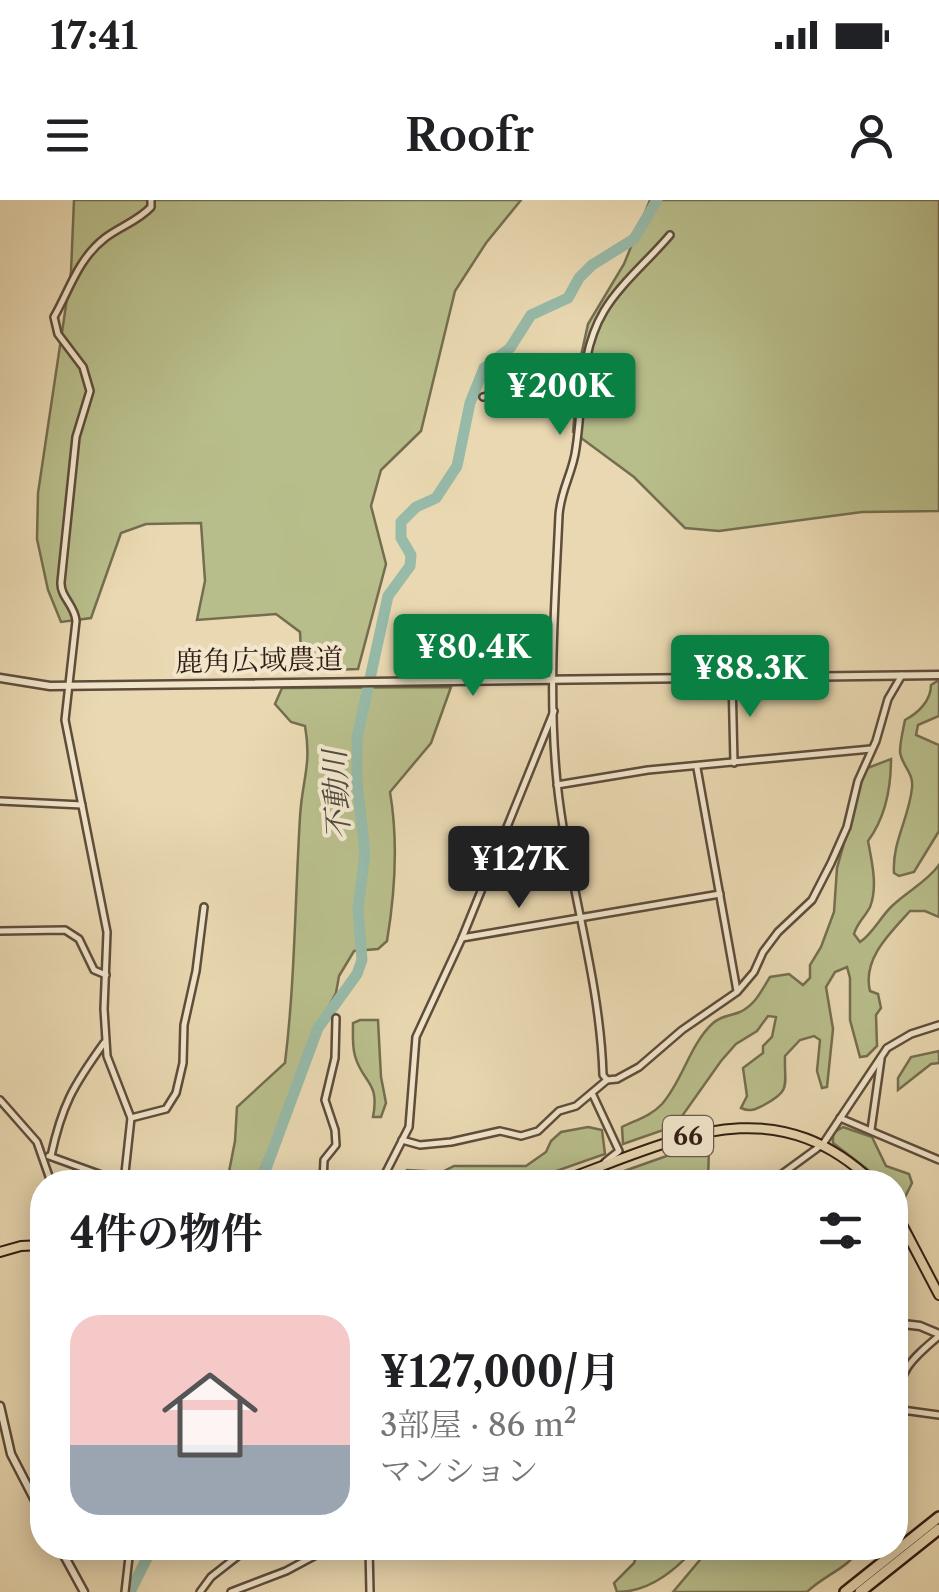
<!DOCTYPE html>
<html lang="ja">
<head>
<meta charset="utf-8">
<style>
	body { margin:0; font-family:"Libre Caslon Text","Noto Serif JP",serif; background:#f6f6f6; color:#202124; height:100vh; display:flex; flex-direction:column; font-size:38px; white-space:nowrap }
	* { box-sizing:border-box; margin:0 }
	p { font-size:32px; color:#757577 }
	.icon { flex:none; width:55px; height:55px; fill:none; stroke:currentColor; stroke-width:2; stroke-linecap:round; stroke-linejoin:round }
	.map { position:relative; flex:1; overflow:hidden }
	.drawer { position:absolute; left:30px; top:970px; width:878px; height:390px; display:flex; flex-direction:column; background:#fff; border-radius:40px; box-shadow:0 5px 25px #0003 }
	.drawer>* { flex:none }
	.price { position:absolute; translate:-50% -85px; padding:0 22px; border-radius:10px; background:#0b8043; color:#fff; font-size:32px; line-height:65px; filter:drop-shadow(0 2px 5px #0008) }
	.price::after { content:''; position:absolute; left:50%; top:60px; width:30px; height:22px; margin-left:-15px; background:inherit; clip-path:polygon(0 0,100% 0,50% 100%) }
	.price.current { background:#222; color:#fff }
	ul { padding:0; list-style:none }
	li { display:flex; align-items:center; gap:30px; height:250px; padding:0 40px }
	li span { display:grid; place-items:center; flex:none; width:280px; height:200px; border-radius:30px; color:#555 }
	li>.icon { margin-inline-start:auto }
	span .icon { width:120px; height:120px; fill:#fffc; stroke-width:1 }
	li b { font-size:42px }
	h2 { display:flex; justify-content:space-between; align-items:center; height:120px; padding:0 40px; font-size:42px }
	.status { display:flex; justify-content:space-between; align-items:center; height:70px; padding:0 50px; background:#fff; direction:ltr }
	.status svg { height:28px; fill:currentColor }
	header { display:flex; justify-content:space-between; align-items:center; height:130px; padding:0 40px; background:#fff; font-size:45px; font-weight:600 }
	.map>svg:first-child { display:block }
	.green { fill:#b8be8b; stroke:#746e50; stroke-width:2.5 }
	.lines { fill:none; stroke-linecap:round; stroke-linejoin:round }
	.river { stroke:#97baa9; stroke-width:11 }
	.minor-casing { stroke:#5f4c3b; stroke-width:10 }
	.tertiary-casing { stroke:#5f4c3b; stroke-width:11 }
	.primary-casing { stroke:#311d14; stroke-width:12 }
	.motorway-casing { stroke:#311d14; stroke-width:14 }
	.minor { stroke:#f1e6cc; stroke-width:5 }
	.tertiary { stroke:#f1e6cc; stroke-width:6 }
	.primary { stroke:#e9d8b1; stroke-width:8 }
	.motorway { stroke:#e9d8b1; stroke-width:9 }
	.labels { text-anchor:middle; stroke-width:8; stroke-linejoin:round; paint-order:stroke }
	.shield { fill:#f1e6cc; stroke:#6b594b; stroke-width:2.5 }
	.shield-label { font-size:25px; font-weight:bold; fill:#311d14 }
	.street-label { font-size:28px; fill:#311d14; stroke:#f1e6cc }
	.water-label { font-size:30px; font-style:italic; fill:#504c41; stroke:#f1e6cc }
</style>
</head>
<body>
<div class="status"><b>17:41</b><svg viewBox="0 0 49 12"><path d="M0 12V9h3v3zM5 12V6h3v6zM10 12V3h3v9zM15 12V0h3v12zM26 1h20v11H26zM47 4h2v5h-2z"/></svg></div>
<header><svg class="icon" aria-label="menu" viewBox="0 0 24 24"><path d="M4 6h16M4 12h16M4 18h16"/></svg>Roofr<svg class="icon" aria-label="person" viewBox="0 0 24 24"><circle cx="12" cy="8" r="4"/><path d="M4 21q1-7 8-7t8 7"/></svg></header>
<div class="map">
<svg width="939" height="1392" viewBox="0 0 939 1392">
	<rect width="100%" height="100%" fill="#e9d8b1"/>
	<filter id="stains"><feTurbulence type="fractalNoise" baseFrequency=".002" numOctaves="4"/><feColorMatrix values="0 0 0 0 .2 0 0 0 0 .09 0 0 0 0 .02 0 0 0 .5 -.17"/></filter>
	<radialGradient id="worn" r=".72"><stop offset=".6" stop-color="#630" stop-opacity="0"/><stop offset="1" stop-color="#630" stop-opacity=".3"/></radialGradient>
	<g class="green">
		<polygon points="74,0 521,0 486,43 455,91 421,231 381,270 371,306 386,364 358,469 302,471 300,432 276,414 197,420 205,381 201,323 146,324 121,333 91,418 61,422 48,390 37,339 38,293 71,72"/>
		<polygon points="650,0 939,0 939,311 862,312 719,331 685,328 634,277 573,232 579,165 588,124 624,64"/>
		<path d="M939,480V516L918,525L916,535L939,545V631L914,672L899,676L894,673C892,642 909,618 912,588C914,573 902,566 900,552C900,542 903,530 905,520C918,513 931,501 931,485Z"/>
		<path d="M451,487L431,543L390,592C398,639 395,693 387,741L378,749L354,751L339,776L336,793L319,825L256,982H227L235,941L237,907L285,863C295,781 295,699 300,617C302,580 312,565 305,526L291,522L275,504L282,488Z"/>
		<path d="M891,559C891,587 885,618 868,641C872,662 878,687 870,707C865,717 857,723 854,734L860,742C872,734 880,718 891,707C907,691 926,683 939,665V717L925,711H910C890,733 862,759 870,791L878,794L881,808L876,815L877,846L867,856L860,857L850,820V778L847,767L835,772L826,787L833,829L827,887L822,888L817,871L820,840L814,836L800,840L785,856C784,886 792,890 764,905C754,910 750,912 741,908L747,896L743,868L763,853V846L772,837L776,817L768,816L757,831L736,844L721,861L675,926L623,944L622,927C636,920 651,916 662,904C683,880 689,846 712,824C721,815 731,816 740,812C756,804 761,791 770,777L789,774L803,785L810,778V765L821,747L834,712L837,668L865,569Z"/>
		<path d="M360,820H378L381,877L386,903L381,917H373C380,881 363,884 355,856C352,846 353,833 353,823Z"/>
		<polygon points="939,851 939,863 931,864 898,890 898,878 911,857"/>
		<polygon points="588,927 602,930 605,954 525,982 393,982 407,970 442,972 454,966 526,966 546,952 551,941 561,932"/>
		<polygon points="843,927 872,937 886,966 909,974 912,983 904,999 895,995 895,982 884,982 833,943 833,933"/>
		<polygon points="692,947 709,947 708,982 593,982"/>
		<path d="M639,1348H695C675,1371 649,1392 617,1392L614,1383L634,1363Z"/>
		<path d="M710,1348H859C851,1367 824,1375 807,1392H673Z"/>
	</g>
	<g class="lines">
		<g class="river">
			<polyline points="261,982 318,828 357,774 362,760 358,709 365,653 357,582 357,538 388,396 410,366 411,355 401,338 401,322 416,307 436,298 457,266 470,203 484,168 510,148 531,115 568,98 579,78 592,65 634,39 657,0"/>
			<polyline points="130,1392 152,1348"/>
		</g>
		<defs>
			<g id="minor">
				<polyline points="483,197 532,188 579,197"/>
				<polyline points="732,478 734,563"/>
				<polyline points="697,568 737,791"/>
				<polyline points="557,585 648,570 871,549"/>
				<polyline points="0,601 82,605"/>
				<polyline points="0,731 65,730 79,739 94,770 106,775"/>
				<polyline points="462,738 720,694"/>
				<path d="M607,880L603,875C600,776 567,680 557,582C548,494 555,404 559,315C561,288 573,273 576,248C583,203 579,153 604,111C620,84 649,60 670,35"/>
				<polyline points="592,893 619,951 605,962"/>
				<polyline points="0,900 37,942 51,982"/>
				<polyline points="131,918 166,909 176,893 183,863 184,825 196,771 204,707"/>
				<polyline points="840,918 939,960"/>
				<polyline points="871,930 881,859"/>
				<polyline points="402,940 420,945 451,942 500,931 521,936 538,931 559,911 576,906 607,880 617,879 639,867 682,830 737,792 754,772 763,752 778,732 812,700 831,663 847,627 858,581 876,541 888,499 902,475"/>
				<polyline points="49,956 121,982"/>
				<path d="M51,956C62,905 73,886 104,843"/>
				<path d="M124,982L131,918L107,856L104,809L107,732L65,520L76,421C75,405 60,397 61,382L76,237L90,191L83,167L58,134L54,117C70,89 78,59 105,38C121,26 138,21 151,7V0"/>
				<polyline points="323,982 324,960 336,945 335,930 325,900 335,858 336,818"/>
				<polyline points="381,982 409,927 416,837 462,738 554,511"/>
				<polyline points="589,982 597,969"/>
				<polyline points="771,982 823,944 887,848 911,834 939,825"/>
				<path d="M939,1136C909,1161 900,1170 895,1209L939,1215"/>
				<polyline points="369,1348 370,1392"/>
				<polyline points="125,1392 130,1348"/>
				<polyline points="200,1392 211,1377 248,1348"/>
				<polyline points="231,1392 286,1371 329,1348"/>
			</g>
			<g id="tertiary">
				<polyline points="0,478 50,486 939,475"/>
				<polyline points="895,1123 920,1126 939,1134"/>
				<polyline points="0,1206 11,1254 42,1314"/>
				<polyline points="60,1348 84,1392"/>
			</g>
			<g id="primary">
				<path d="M559,982C672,942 770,884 873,982"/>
				<polyline points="895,1011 939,1095"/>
				<polyline points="0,1052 21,1046 42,1045"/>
			</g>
			<g id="motorway">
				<polyline points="845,1392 939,1317"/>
				<polyline points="860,1392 939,1329"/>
			</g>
		</defs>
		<use href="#minor" class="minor-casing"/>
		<use href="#tertiary" class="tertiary-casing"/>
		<use href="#primary" class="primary-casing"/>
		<use href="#motorway" class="motorway-casing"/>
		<use href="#minor" class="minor"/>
		<use href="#tertiary" class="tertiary"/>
		<use href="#primary" class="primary"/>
		<use href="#motorway" class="motorway"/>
	</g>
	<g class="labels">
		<rect class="shield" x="663" y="916" width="50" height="40" rx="8"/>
		<g class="shield-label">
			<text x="688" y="945">66</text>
		</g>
		<g class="street-label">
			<text transform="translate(259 460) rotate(-1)" y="10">鹿角広域農道</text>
		</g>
		<g class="water-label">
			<text transform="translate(337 595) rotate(-93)" y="10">不動川</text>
		</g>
	</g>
	<rect width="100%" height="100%" filter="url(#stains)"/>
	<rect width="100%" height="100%" fill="url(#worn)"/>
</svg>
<b class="price" style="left:560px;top:238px">¥200K</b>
<b class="price" style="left:473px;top:499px">¥80.4K</b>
<b class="price" style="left:750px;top:520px">¥88.3K</b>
<b class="price current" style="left:519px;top:711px">¥127K</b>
<section class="drawer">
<h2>4件の物件<svg class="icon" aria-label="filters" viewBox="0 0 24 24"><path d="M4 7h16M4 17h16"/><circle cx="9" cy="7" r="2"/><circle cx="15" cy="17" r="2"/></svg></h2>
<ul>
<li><span style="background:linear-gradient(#f6c9c9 65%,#9aa5b1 0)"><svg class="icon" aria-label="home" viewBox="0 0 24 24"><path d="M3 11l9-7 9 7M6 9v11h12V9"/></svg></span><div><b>¥127,000/月</b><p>3部屋 · 86 m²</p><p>マンション</p></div></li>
</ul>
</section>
</div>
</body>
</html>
